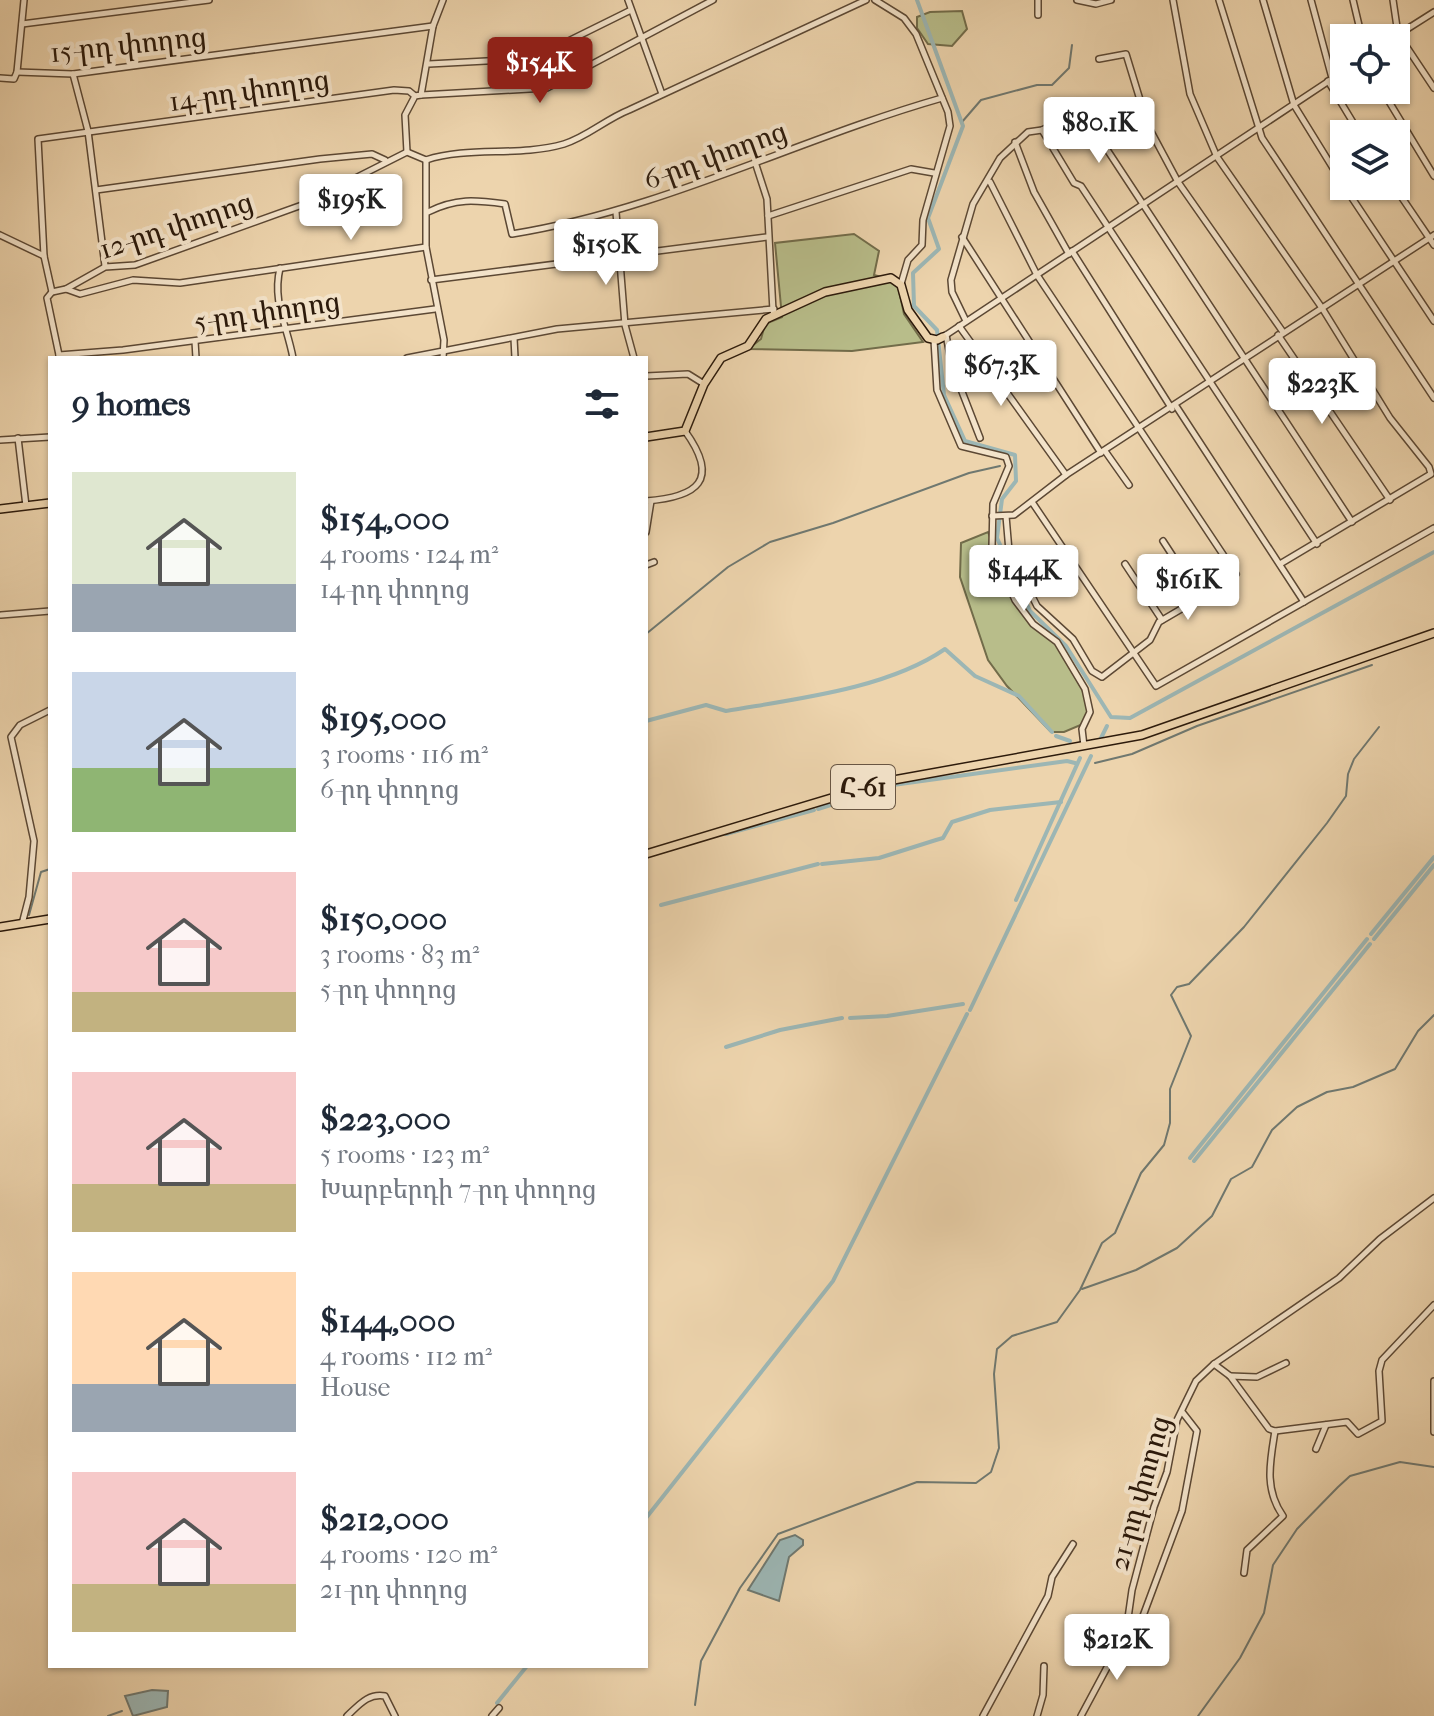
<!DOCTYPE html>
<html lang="en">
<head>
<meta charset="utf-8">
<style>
	body { margin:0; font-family:"IM FELL French Canon","Noto Serif Armenian",serif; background:#f2f2f3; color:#1f2937; height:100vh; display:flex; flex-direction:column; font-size:30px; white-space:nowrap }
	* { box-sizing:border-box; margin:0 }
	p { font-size:26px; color:#747a83 }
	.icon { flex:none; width:44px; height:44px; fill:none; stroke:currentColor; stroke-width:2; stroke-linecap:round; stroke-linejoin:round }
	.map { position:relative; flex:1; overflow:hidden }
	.side { position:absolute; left:48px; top:356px; width:600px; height:1312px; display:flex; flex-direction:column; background:#fff; border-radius:0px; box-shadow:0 2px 6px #0004 }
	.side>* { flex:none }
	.buttons { position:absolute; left:1330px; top:24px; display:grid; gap:16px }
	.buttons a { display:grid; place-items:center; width:80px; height:80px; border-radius:0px; background:#fff; box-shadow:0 2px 6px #0004; font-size:40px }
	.price { position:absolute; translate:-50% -68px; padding:0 18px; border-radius:8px; background:#fff; color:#222; font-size:26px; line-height:52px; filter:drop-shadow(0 2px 4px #0008) }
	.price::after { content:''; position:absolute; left:50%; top:48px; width:24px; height:18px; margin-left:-12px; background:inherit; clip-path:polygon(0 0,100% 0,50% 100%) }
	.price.active { background:#8f2418; color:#fff }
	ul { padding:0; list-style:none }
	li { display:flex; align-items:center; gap:24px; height:200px; padding:0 24px }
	li span { display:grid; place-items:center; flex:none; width:224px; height:160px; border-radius:0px; color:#555 }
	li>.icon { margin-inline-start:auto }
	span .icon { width:96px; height:96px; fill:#fffc; stroke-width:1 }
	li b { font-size:34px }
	h2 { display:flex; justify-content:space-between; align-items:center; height:96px; padding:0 24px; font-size:34px }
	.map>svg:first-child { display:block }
	.green { fill:#b8bd8a; stroke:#726c4a; stroke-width:2 }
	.water { fill:#9cb6b4; stroke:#6f7870; stroke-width:2 }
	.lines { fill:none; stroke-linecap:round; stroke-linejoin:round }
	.stream { stroke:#6f7870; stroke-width:2 }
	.canal { stroke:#9cb6b4; stroke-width:4 }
	.minor-casing { stroke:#5c4834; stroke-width:8 }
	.major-casing { stroke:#2c1a0b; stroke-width:10 }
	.minor { stroke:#f3e3ca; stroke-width:5 }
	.major { stroke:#edd4ad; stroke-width:7 }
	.labels { text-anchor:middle; stroke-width:8; stroke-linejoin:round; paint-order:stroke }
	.shield { fill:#f3e3ca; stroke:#685644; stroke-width:2 }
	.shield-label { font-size:26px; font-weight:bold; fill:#2c1a0b }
	.street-label { font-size:28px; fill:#2c1a0b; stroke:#f3e3ca }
</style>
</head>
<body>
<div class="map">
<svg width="1434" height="1716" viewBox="0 0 1434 1716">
	<rect width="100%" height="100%" fill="#edd4ad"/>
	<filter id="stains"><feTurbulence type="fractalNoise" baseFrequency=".0025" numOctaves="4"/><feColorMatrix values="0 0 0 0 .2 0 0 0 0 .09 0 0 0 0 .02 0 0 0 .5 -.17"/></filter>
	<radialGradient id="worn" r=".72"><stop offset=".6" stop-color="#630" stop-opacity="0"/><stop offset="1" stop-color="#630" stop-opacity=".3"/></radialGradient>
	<g class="green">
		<polygon points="962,11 967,29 952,46 928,44 917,28 917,17 930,12"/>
		<polygon points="854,234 879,251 874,275 897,281 904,314 923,342 852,351 748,349 761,339 765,324 782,317 775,243"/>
		<polygon points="988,532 1011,593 1031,623 1057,641 1079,680 1089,709 1083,724 1064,732 1051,732 1007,686 988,660 960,577 961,543"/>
	</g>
	<g class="water">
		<polygon points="795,1535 803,1540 803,1545 789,1557 779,1601 748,1590 780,1540"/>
		<polygon points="152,1690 168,1691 167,1707 133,1716 125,1696"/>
	</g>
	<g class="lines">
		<g class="stream">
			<polyline points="962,122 981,100 1037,85 1052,85 1069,68 1072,45"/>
			<polyline points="646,634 728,567 770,542 833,523 969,473 1000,466"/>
			<polyline points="1095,763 1132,754 1197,726 1372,665"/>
			<polyline points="29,915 41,872 50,869"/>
			<polyline points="1082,1289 1136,1270 1177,1248 1212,1216 1231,1179 1252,1167 1272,1130 1297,1107 1327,1092 1353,1087 1395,1069 1418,1031 1434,1015"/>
			<polyline points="695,1705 701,1661 740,1588 778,1534 917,1482 976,1483 991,1472 999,1448 994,1374 997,1349 1012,1336 1057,1322 1080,1290 1102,1243 1115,1233 1141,1173 1164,1145 1170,1123 1170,1089 1191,1036 1171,995 1177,987 1189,984 1244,927 1327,823 1346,796 1348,774 1354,759 1379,727"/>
			<polyline points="108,1716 122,1711"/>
			<polyline points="1198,1716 1240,1658 1264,1613 1273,1565 1297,1529 1338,1487 1350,1476 1400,1462 1434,1467"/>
		</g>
		<g class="canal">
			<polyline points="917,0 963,126 928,218 939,249 913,273 914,306 937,330 944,395 965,441 1015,455 1016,481 1002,499 997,538 1030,611 1066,646 1111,717 1130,718 1434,552"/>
			<path d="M646,721L706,705L726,711C795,699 887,689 945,649L975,676L1019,696L1052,732"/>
			<polyline points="1056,736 1070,741"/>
			<polyline points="1101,738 1107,726"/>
			<polyline points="818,809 893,785 1067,761 1075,763"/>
			<polyline points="726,834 814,810"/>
			<polyline points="822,864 879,858 936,840 943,838 952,822 990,810 1061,802"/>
			<polyline points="1016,900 1080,758"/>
			<polyline points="661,905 818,864"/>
			<polyline points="1371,934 1434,857"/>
			<polyline points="1374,939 1434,865"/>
			<polyline points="970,1010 1091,756"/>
			<polyline points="850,1018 887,1016 963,1004"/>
			<polyline points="726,1047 780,1030 842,1018"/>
			<polyline points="1190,1158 1367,939"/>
			<polyline points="1194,1161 1370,944"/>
			<polyline points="646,1518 833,1281 967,1014"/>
			<polyline points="497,1703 527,1666"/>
		</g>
		<defs>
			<g id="minor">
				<polyline points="628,0 662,94"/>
				<polyline points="875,0 904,18 916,34 948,112 950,126 923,220 922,245 908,260 901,284"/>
				<polyline points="1038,0 1038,15"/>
				<polyline points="1077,0 1096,4 1111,0"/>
				<polyline points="1173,0 1190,94 1217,157 1322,308 1390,418 1429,467 1431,474 1280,564"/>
				<polyline points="1219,0 1262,138 1434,398"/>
				<polyline points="1263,0 1294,105 1344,186"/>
				<polyline points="1311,0 1332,78"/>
				<polyline points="1353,0 1362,38"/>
				<polyline points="1393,0 1398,34 1434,88"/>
				<polyline points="22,24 209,0"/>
				<polyline points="1393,38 1434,12"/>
				<polyline points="1099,59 1126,54 1148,126 1178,182 1283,332"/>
				<polyline points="429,64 522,59 542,54 631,10"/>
				<polyline points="17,72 73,74 433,26"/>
				<polyline points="73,74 88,131 105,266"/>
				<polyline points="0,78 14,79 17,72 24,0"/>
				<polyline points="1328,81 1360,134"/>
				<polyline points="1382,90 1434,176"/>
				<polyline points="421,95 547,88 713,0"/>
				<polyline points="1042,130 1074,183 1081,186 1317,544"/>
				<polyline points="1015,142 1034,192 1069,254"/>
				<polyline points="407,152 405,115 415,96 421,95 433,26 443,0"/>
				<polyline points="426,160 426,247 444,340 443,358"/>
				<polyline points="755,162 767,199 773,311"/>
				<polyline points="990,182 1037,275 1236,574"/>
				<polyline points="1344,186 1434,321"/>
				<polyline points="1394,186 1434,245"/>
				<polyline points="96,190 320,159 372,154 385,160"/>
				<path d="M428,212C456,198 475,200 505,204L512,234C662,210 798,139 942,98"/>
				<polyline points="616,212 625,325 634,358"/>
				<polyline points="768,216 911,169 934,173"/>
				<polyline points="0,235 44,256"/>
				<polyline points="962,237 1101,453"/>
				<polyline points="1072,251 1172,409"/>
				<path d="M280,268C272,302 287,325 293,358"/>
				<polyline points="431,280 767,237"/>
				<polyline points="66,289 80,294 133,280 180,283 426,247"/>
				<polyline points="52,292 44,256 38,139 394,90 409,91 415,96"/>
				<polyline points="966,321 952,292 951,280 973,204 1000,158 1028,132 1042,130 1081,110 1352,522"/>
				<polyline points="959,326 1066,475"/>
				<polyline points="946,335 952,366 980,438"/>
				<polyline points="1278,335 1390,500"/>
				<polyline points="943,337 1344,71"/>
				<polyline points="514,338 515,358"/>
				<polyline points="934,340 937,390 961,446 1006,457 1009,466 993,504 992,547 1015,600 1033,624 1057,642 1085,689 1090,712 1082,729 1084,746"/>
				<polyline points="195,341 196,358"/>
				<path d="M59,355L47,298L52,292L66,289L105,267L135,265L302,205L407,152L426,160C469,146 519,157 564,144C587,137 606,119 629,110C708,74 787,37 866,0"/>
				<polyline points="59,355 123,350 435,309"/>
				<polyline points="407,358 557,329 774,309"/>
				<polyline points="646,376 688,374 704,384"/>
				<polyline points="1176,406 1304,602"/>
				<polyline points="18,438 26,506"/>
				<polyline points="0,440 50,437"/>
				<polyline points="1105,451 1129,485"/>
				<path d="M646,501C697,497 721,481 685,431"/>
				<polyline points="1032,502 1156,686 1434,528"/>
				<polyline points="992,516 1014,515 1066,475 1434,235"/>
				<polyline points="1006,516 1009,551 1037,606 1073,639 1092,671 1102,677 1150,640 1159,622 1200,598 1163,541"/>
				<polyline points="646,532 651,501"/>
				<polyline points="1125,564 1162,620"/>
				<polyline points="646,565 654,562"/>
				<polyline points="1,615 50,611"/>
				<polyline points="22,924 29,897 34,841 11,737 20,725 50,710"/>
				<polyline points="1214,1364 1230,1376 1269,1429 1275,1431 1347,1422 1358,1434 1382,1421 1379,1371 1382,1360 1434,1305"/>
				<polyline points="1230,1376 1257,1377 1286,1363"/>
				<polyline points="1434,1432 1434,1381"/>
				<polyline points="1316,1449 1326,1425"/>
				<path d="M1244,1573L1247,1550L1283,1516C1264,1489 1270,1462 1275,1431"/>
				<polyline points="1127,1632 1140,1624 1182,1511 1197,1431 1183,1413"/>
				<path d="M347,1716C359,1705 368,1693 385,1696L395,1716"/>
				<polyline points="492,1716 499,1708"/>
				<polyline points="983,1716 1048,1596 1052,1577 1073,1544"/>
				<polyline points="1037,1716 1043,1695 1044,1666"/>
				<polyline points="1081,1716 1126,1632 1132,1590 1154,1507 1167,1472 1177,1420 1196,1381 1214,1364 1339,1278 1380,1239 1434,1198"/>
			</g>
			<g id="major">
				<polyline points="646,437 685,431 704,384 721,358 748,346 766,319 825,292 891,278 901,285 908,310 928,338 937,340 943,337"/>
				<polyline points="0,509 50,503"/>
				<polyline points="646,854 888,781 1142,735 1434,633"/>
				<polyline points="0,927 50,919"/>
			</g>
		</defs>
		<use href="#minor" class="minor-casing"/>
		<use href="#major" class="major-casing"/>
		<use href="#minor" class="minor"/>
		<use href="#major" class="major"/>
	</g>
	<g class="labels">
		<rect class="shield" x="831" y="765" width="64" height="44" rx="6"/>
		<g class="shield-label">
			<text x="863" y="796">Հ-61</text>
		</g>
		<g class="street-label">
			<text transform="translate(128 44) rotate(-6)" y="10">15-րդ փողոց</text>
			<text transform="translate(249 90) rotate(-8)" y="10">14-րդ փողոց</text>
			<text transform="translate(715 155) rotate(-20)" y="10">6-րդ փողոց</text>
			<text transform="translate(176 225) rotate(-18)" y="10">12-րդ փողոց</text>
			<text transform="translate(267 311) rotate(-8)" y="10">5-րդ փողոց</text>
			<text transform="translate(1139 1493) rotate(-74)" y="10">21-րդ փողոց</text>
		</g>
	</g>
	<rect width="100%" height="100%" filter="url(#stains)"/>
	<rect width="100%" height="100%" fill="url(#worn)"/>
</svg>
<div class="buttons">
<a><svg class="icon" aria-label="locate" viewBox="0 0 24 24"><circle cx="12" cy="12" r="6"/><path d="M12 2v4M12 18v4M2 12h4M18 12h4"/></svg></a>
<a><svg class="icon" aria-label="layers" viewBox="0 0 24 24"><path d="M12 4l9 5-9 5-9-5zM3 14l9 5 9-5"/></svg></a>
</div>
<b class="price active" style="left:540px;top:105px">$154K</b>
<b class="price" style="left:1099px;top:165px">$80.1K</b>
<b class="price" style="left:351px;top:242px">$195K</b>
<b class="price" style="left:606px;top:287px">$150K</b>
<b class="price" style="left:1001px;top:408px">$67.3K</b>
<b class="price" style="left:1322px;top:426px">$223K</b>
<b class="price" style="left:1024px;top:613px">$144K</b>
<b class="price" style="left:1188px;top:622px">$161K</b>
<b class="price" style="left:1117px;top:1682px">$212K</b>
<section class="side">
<h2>9 homes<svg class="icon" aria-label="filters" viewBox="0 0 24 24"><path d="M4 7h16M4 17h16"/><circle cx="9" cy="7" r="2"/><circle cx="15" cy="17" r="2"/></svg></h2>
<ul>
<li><span style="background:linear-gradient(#dfe7d0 70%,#9aa5b1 0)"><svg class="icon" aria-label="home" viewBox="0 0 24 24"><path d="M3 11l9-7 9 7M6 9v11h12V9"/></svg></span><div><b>$154,000</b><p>4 rooms · 124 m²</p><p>14-րդ փողոց</p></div></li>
<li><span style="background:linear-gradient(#c9d6e8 60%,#8fb573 0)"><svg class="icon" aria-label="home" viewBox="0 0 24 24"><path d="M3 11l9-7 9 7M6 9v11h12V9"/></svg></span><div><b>$195,000</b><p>3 rooms · 116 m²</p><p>6-րդ փողոց</p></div></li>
<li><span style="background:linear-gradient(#f6c9c9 75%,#c2b280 0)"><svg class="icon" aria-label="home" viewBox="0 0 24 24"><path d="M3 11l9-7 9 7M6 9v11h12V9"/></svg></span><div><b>$150,000</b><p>3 rooms · 83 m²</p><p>5-րդ փողոց</p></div></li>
<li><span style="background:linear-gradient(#f6c9c9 70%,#c2b280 0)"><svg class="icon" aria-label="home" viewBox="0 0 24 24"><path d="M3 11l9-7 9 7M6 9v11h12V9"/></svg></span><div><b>$223,000</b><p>5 rooms · 123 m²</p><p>Խարբերդի 7-րդ փողոց</p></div></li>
<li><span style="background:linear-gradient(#ffd9b3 70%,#9aa5b1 0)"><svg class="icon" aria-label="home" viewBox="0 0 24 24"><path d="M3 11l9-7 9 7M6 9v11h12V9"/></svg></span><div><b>$144,000</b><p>4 rooms · 112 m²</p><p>House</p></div></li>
<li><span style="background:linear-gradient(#f6c9c9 70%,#c2b280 0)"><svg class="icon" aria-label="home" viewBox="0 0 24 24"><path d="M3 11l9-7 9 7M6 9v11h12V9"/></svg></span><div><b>$212,000</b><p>4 rooms · 120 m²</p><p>21-րդ փողոց</p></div></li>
</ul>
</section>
</div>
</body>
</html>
